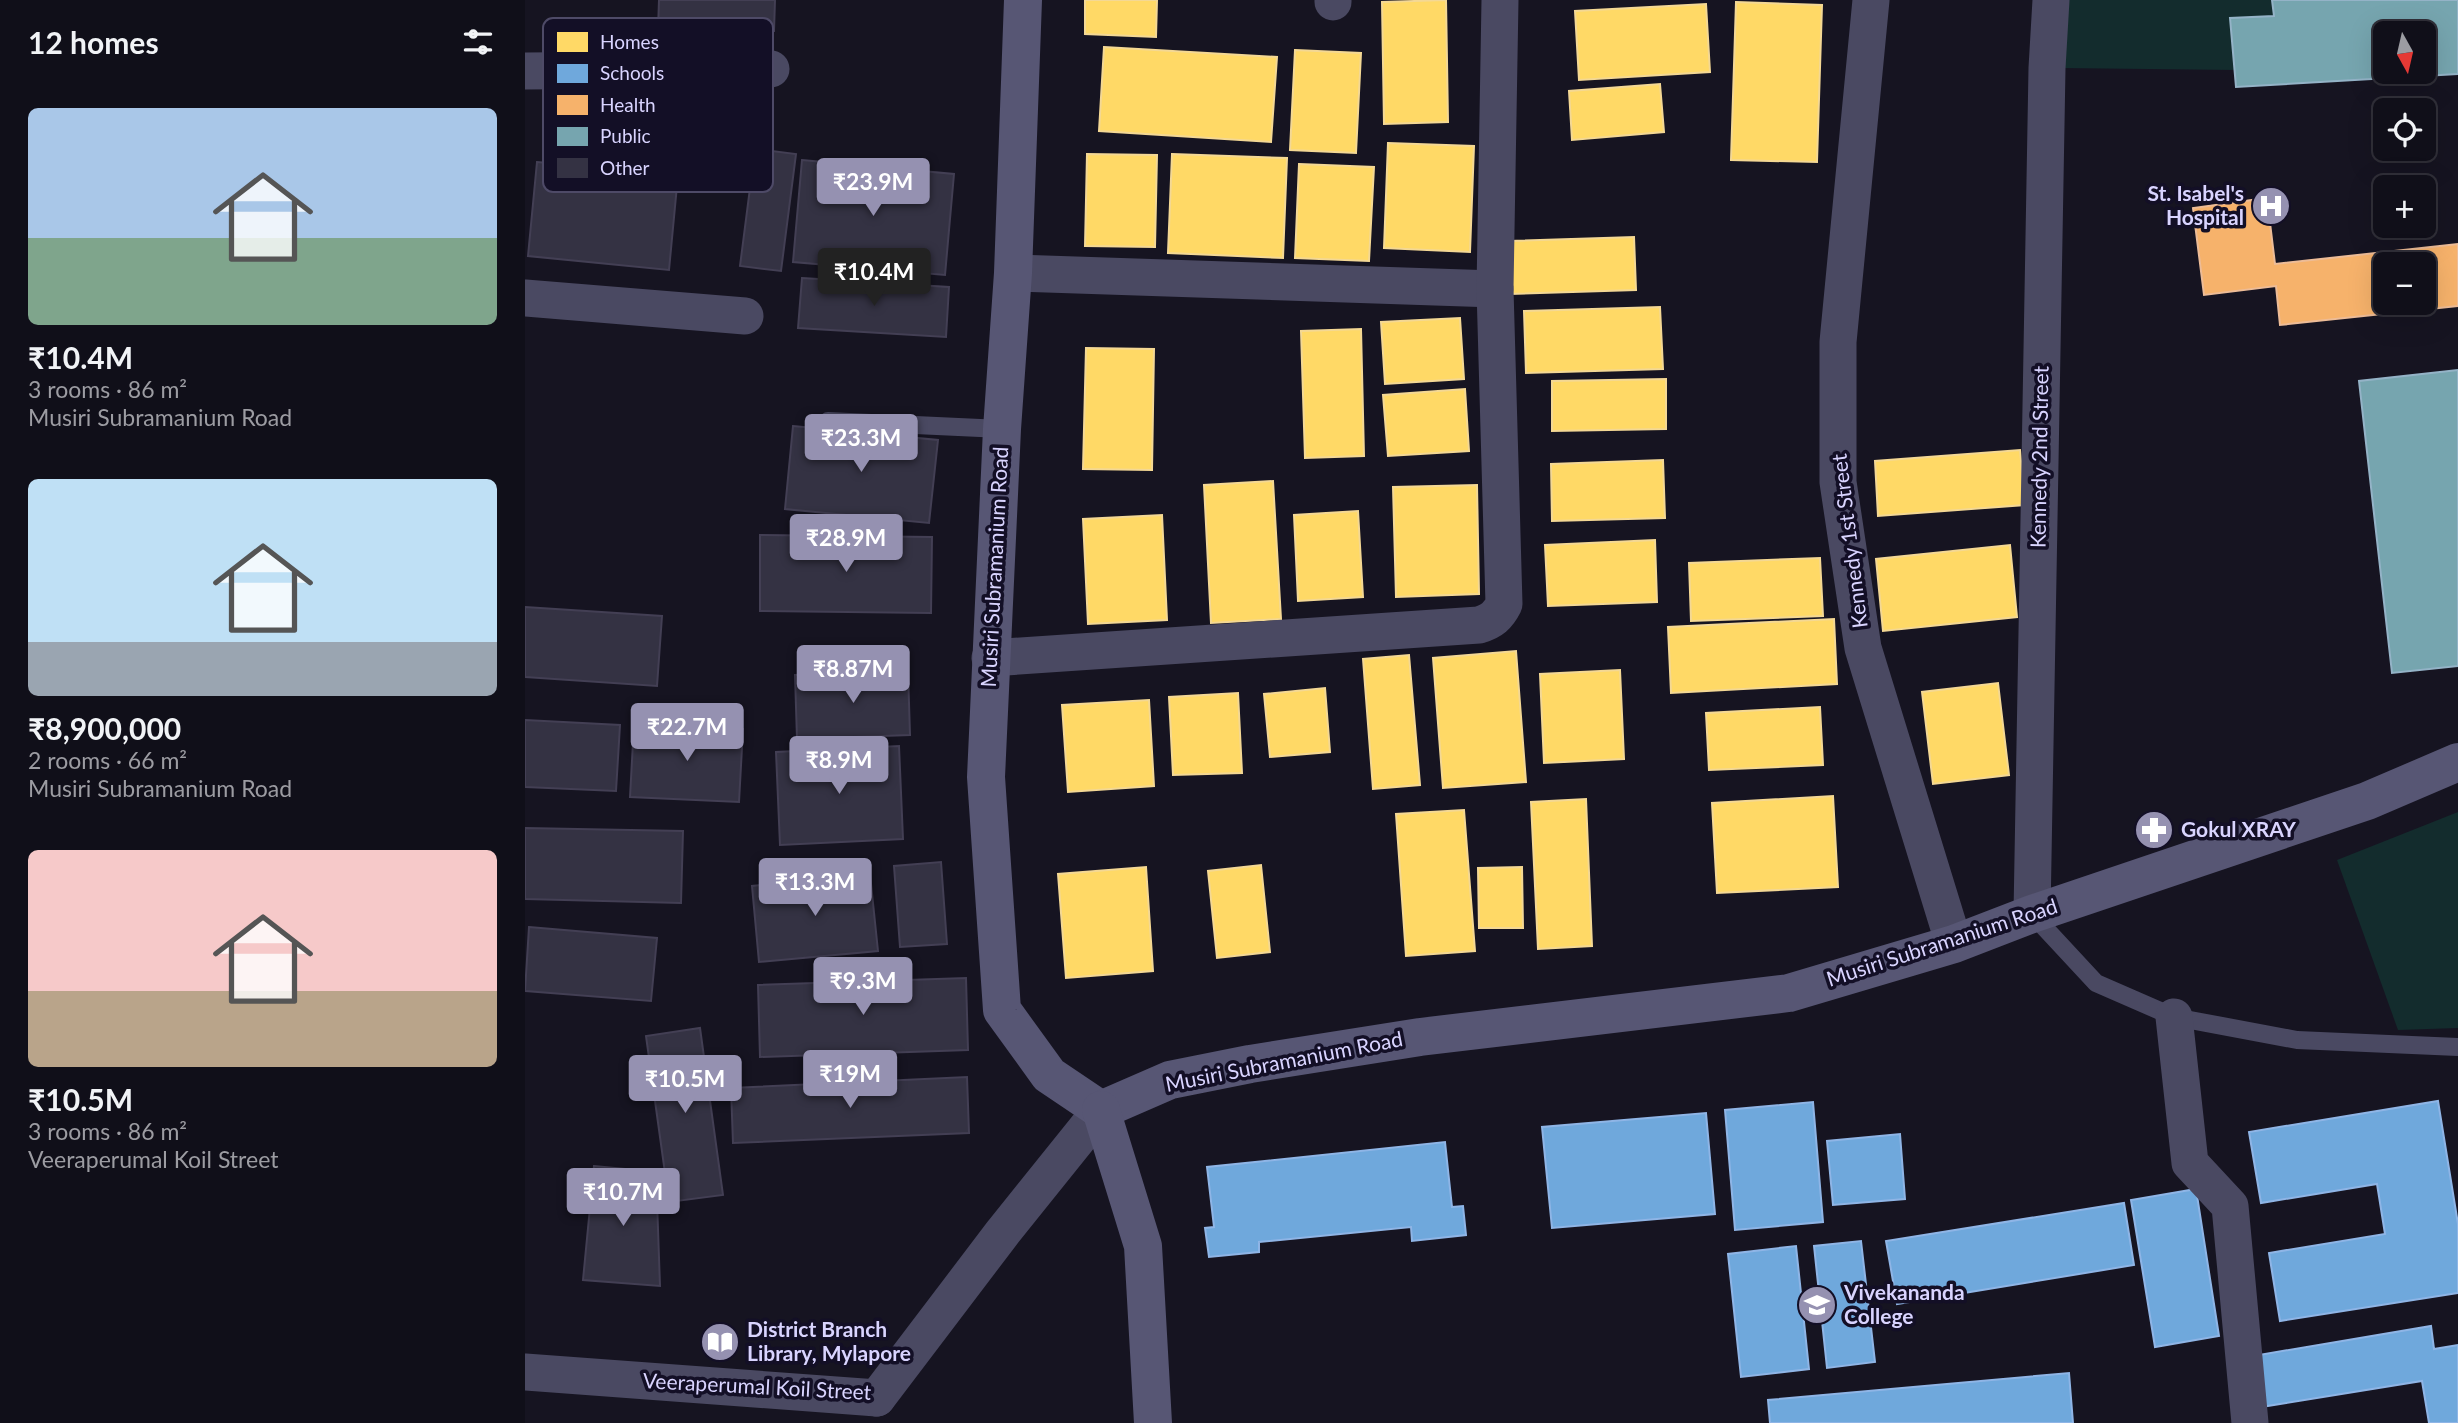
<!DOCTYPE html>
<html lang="en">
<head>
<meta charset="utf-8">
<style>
	body { margin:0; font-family:Lato,sans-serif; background:#191822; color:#f1f3f6; height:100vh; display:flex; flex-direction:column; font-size:26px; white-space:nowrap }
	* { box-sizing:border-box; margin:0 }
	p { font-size:23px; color:#9c9ca2 }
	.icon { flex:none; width:38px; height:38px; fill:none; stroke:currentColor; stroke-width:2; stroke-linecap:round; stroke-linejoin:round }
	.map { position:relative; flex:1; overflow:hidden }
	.panel { display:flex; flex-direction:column; background:#100f19; width:525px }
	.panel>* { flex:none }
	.needle { width:46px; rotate:172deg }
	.tools { position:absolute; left:1848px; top:21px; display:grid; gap:14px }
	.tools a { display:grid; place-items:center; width:63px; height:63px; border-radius:10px; background:#100f19; box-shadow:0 7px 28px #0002,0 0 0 2px #302f38; font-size:35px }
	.price { position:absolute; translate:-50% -60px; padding:0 16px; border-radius:7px; background:#9591b1; color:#fff; font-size:23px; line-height:46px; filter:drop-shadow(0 2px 4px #0008) }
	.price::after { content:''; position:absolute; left:50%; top:42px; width:21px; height:16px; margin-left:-10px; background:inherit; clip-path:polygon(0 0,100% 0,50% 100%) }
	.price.selected { background:#222; color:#fff }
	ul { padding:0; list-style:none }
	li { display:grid; align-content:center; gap:14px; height:371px; padding:0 28px }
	li span { display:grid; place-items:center; height:217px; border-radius:10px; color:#555 }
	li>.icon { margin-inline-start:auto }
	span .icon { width:126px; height:126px; fill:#fffc; stroke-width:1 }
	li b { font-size:30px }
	h2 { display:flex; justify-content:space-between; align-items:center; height:84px; padding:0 28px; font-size:30px }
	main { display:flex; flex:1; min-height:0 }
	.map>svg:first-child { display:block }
	.green { fill:#132c2d }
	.homes { fill:#ffd966; stroke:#f4d894; stroke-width:2 }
	.schools { fill:#6fa8dc; stroke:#8fb5e6; stroke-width:2 }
	.health { fill:#f6b26b; stroke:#edbc97; stroke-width:2; fill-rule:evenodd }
	.public { fill:#76a5af; stroke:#94b3c7; stroke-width:2; fill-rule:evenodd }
	.building { fill:#343243; stroke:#433f54; stroke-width:2 }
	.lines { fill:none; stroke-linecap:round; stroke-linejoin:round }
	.service { stroke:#4a4962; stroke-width:18 }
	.minor { stroke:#4a4962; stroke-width:37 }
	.secondary { stroke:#575674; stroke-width:38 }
	.labels { text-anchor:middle; stroke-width:7; stroke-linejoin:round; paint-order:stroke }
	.poi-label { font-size:21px; font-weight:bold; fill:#d9d4ff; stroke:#130f26; text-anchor:start }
	.street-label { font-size:21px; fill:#d9d4ff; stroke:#130f26 }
	.key { fill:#130f26; stroke:#4e4a67; stroke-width:2 }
	.key-label { font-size:19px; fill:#d9d4ff }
</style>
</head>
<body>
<main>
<section class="panel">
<h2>12 homes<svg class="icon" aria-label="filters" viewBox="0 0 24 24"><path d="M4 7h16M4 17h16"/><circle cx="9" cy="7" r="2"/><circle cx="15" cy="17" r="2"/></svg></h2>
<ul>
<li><span style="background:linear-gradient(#a9c7e8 60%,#7fa58c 0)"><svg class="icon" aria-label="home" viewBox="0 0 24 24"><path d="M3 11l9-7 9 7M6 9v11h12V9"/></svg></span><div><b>₹10.4M</b><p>3 rooms · 86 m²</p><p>Musiri Subramanium Road</p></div></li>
<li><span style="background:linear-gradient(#bfe0f5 75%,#9aa5b1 0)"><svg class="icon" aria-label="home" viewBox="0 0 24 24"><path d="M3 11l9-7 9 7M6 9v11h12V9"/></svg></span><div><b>₹8,900,000</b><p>2 rooms · 66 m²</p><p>Musiri Subramanium Road</p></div></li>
<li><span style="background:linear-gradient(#f6c9c9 65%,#b9a48a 0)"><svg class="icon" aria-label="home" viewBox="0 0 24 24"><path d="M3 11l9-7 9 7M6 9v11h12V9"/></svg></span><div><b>₹10.5M</b><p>3 rooms · 86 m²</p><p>Veeraperumal Koil Street</p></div></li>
</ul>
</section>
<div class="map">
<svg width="1933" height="1423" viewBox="0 0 1933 1423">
	<rect width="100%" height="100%" fill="#161421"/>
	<g class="green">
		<polygon points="1538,0 1747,0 1749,16 1710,70 1534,68"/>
		<polygon points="1933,812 1933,1028 1873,1030 1812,860"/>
	</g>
	<g class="homes">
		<polygon points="560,0 632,0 631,37 560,34"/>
		<polygon points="921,0 923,122 859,124 857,2"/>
		<polygon points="1211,2 1297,5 1292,162 1206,160"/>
		<polygon points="1181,4 1185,72 1054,80 1050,11"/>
		<polygon points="579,47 752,57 746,142 574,131"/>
		<polygon points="770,50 836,53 831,153 765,150"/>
		<polygon points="1135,84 1139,132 1047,140 1044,91"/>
		<polygon points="863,143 949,146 945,252 859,248"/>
		<polygon points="562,154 632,155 630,247 560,246"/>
		<polygon points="647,154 762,158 758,258 643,253"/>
		<polygon points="774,164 849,167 844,261 770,258"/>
		<polygon points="1109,237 1111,290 985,294 984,241"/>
		<polygon points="1135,307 1138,369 1001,373 999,311"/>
		<polygon points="935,318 939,379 860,384 856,322"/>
		<polygon points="836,329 839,456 780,458 776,331"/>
		<polygon points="561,348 629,349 627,470 558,469"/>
		<polygon points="1141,379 1141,429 1027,431 1027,381"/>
		<polygon points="940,389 944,451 863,456 858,395"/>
		<polygon points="1495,450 1500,505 1353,516 1350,461"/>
		<polygon points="1138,460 1140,518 1027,521 1026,464"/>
		<polygon points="748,481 756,619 686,623 679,485"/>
		<polygon points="952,485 954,594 871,597 868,487"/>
		<polygon points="833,511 838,597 773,601 769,515"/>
		<polygon points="637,515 642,620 563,624 558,519"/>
		<polygon points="1130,540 1132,602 1023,606 1020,545"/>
		<polygon points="1485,545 1492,617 1358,631 1351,559"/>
		<polygon points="1295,558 1298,616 1166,621 1164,563"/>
		<polygon points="1309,619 1312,684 1146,693 1143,627"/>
		<polygon points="991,651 1001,782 918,788 908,658"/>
		<polygon points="884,655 895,785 848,789 838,659"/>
		<polygon points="1095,670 1099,759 1019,763 1015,674"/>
		<polygon points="1473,683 1484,775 1408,784 1397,692"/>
		<polygon points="800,688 805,752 745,757 739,694"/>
		<polygon points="713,693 717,773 648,775 644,697"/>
		<polygon points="624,700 629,786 543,792 537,705"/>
		<polygon points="1295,707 1298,765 1184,770 1181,713"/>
		<polygon points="1308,796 1313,887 1192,893 1187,803"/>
		<polygon points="1061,799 1067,946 1013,949 1006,802"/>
		<polygon points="939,810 950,951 881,956 871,814"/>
		<polygon points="736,865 745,952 692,958 683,871"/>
		<polygon points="621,867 628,971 541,978 533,874"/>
		<polygon points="997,867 998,928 954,928 953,868"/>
	</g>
	<g class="schools">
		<polygon points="1913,1101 1933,1224 1933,1293 1755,1321 1744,1253 1860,1234 1852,1184 1736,1203 1724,1132"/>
		<polygon points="1288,1102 1298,1222 1210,1230 1200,1110"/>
		<polygon points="1181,1113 1190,1214 1027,1228 1017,1127"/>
		<polygon points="1375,1134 1380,1199 1308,1205 1302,1141"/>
		<polygon points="920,1142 927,1207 938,1206 941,1235 887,1241 886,1227 734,1242 734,1252 684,1257 680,1228 689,1227 682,1167"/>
		<polygon points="1671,1189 1694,1336 1630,1347 1606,1200"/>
		<polygon points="1599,1203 1609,1265 1372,1304 1361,1241"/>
		<polygon points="1336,1241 1350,1362 1302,1368 1289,1246"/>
		<polygon points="1271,1246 1284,1369 1216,1377 1203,1254"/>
		<polygon points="1906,1326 1909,1349 1933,1345 1933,1423 1904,1423 1897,1381 1736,1407 1728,1356"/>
		<polygon points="1544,1373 1548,1423 1245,1423 1243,1400"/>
	</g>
	<path class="health" d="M1742,198L1750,264L1933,244V306L1755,325L1751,286L1679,295L1668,208ZM1860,264H1899V303H1860Z"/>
	<g class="public">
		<path d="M1747,0H1933V74L1711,87L1705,18L1749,16ZM1860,33H1899V72H1860Z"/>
		<polygon points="1933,370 1933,666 1867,673 1834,381"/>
	</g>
	<g class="building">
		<polygon points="134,0 250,0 249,31 133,29"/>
		<polygon points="230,149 271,154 256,271 215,266"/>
		<polygon points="277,160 429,174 420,275 268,262"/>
		<polygon points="12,162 153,175 144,270 3,256"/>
		<polygon points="277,278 424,287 421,337 273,328"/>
		<polygon points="268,426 413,440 404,523 260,509"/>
		<polygon points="235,535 407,537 406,613 235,611"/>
		<polygon points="0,607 137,616 132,686 0,677"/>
		<polygon points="383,671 385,735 272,739 270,675"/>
		<polygon points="0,720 95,725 91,791 0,787"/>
		<polygon points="109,724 218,729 214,802 105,797"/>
		<polygon points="374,746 378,839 255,845 251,752"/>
		<polygon points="0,828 158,831 156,903 0,899"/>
		<polygon points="416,862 422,944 375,947 369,866"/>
		<polygon points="345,874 353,951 234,962 227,886"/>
		<polygon points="4,927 132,938 126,1001 0,991"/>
		<polygon points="441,978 443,1050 235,1057 233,985"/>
		<polygon points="175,1028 198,1195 144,1202 121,1036"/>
		<polygon points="442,1077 444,1133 208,1143 206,1088"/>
		<polygon points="69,1166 131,1172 135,1286 58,1280"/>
	</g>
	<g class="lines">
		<g class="service">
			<polyline points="303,421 477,429"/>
			<polyline points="1507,914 1571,983 1649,1017 1772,1040 1933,1047"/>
		</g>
		<g class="minor">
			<polyline points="1346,0 1313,342 1313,482 1338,648 1429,944"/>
			<polyline points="808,2 808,0"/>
			<polyline points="0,71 246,69"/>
			<polyline points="488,273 970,289"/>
			<polyline points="0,298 220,316"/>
			<path d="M465,658L954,625C967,621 973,616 979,604L970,289L975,0"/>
			<polyline points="1507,914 1522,68 1526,0"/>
			<polyline points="1649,1017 1665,1163 1705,1206 1725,1423"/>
			<polyline points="0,1372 352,1398"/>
			<polyline points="352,1398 478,1232 576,1110"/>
		</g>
		<g class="secondary">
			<polyline points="498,0 488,273 477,429 461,777 477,1010 524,1075 576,1110"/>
			<polyline points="576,1110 645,1080 725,1064 895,1037 1264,993 1429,944 1507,914 1842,801 1933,762"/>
			<polyline points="576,1110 618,1246 628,1423"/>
		</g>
	</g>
	<defs>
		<symbol id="hospital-disc" viewBox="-11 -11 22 22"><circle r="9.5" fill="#9591b1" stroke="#130f26"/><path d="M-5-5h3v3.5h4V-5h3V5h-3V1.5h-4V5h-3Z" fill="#fff"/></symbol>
		<symbol id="pharmacy-disc" viewBox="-11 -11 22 22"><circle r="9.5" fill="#9591b1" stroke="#130f26"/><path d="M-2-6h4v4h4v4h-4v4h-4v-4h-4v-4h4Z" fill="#fff"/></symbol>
		<symbol id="university-disc" viewBox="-11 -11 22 22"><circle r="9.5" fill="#9591b1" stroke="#130f26"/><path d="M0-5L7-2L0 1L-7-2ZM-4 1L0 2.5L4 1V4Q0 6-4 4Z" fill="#fff"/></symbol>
		<symbol id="library-disc" viewBox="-11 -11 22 22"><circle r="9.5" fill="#9591b1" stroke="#130f26"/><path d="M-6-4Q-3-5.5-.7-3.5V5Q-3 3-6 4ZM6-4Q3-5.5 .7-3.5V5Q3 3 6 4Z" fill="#fff"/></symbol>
	</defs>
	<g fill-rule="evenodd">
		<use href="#hospital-disc" x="1724" y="184" width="44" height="44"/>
		<use href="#pharmacy-disc" x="1607" y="808" width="44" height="44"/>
		<use href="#university-disc" x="1270" y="1283" width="44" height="44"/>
		<use href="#library-disc" x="173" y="1320" width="44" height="44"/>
	</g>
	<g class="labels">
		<g class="poi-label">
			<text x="1719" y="201" text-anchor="end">St. Isabel's<tspan x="1719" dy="24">Hospital</tspan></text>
			<text x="1656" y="837">Gokul XRAY</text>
			<text x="1319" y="1300">Vivekananda<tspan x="1319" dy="24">College</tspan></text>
			<text x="222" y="1337">District Branch<tspan x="222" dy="24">Library, Mylapore</tspan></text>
		</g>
		<g class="street-label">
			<text transform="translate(1515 457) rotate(-89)" y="7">Kennedy 2nd Street</text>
			<text transform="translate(1325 541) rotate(-97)" y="7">Kennedy 1st Street</text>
			<text transform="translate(470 567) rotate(-87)" y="7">Musiri Subramanium Road</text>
			<text transform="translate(1417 943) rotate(-18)" y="7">Musiri Subramanium Road</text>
			<text transform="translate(759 1062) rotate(-11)" y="7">Musiri Subramanium Road</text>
			<text transform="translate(232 1387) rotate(3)" y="7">Veeraperumal Koil Street</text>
		</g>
	</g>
	<rect x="18" y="18" width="230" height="174" rx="10" class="key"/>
	<rect x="32" y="32" width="31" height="20" fill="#ffd966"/>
	<rect x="32" y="64" width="31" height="19" fill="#6fa8dc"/>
	<rect x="32" y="95" width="31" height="20" fill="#f6b26b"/>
	<rect x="32" y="127" width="31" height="19" fill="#76a5af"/>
	<rect x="32" y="158" width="31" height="20" fill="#343243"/>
	<g class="key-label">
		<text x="75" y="49">Homes</text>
		<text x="75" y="80">Schools</text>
		<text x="75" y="112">Health</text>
		<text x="75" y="143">Public</text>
		<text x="75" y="175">Other</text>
	</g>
</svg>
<div class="tools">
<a><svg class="needle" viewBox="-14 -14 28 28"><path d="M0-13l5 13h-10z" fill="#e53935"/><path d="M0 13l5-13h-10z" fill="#9c9ca2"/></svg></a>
<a><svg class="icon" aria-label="locate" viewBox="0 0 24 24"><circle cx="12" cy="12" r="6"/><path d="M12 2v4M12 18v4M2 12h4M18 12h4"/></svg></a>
<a>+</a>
<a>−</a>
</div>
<b class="price" style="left:348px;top:218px">₹23.9M</b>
<b class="price selected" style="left:349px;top:308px">₹10.4M</b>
<b class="price" style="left:336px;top:474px">₹23.3M</b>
<b class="price" style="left:321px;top:574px">₹28.9M</b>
<b class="price" style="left:328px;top:705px">₹8.87M</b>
<b class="price" style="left:162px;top:763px">₹22.7M</b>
<b class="price" style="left:314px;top:796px">₹8.9M</b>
<b class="price" style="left:290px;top:918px">₹13.3M</b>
<b class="price" style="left:338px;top:1017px">₹9.3M</b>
<b class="price" style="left:325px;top:1110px">₹19M</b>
<b class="price" style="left:160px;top:1115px">₹10.5M</b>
<b class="price" style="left:98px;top:1228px">₹10.7M</b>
</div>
</main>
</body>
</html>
